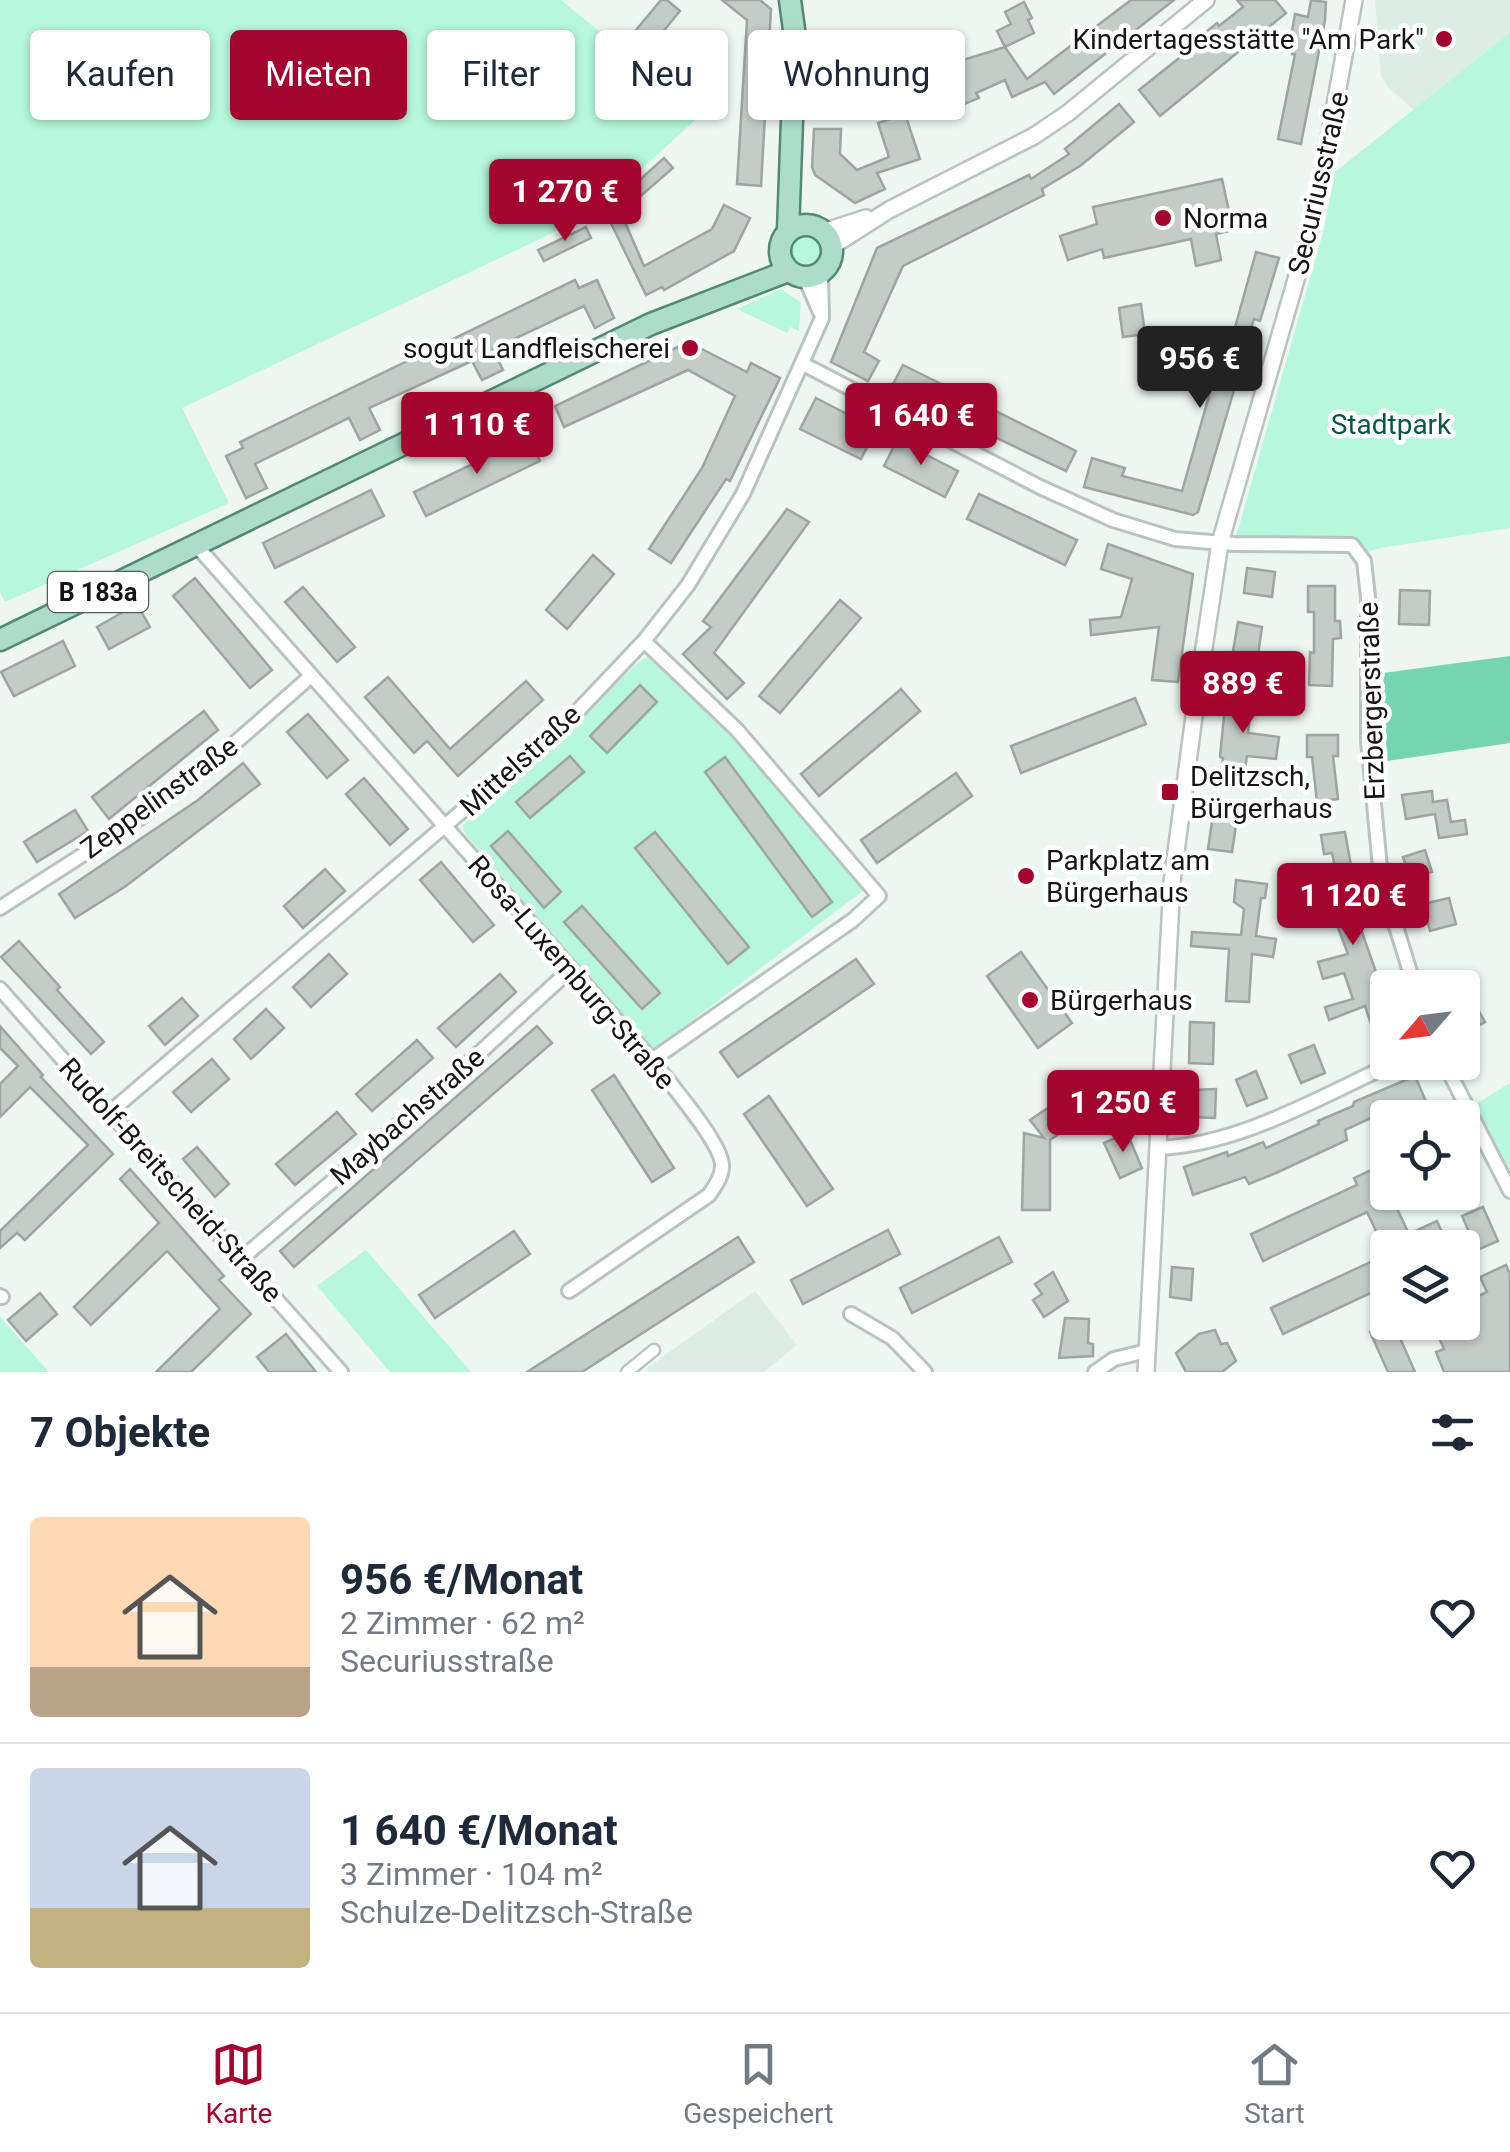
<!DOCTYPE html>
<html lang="de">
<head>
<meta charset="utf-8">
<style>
	body { margin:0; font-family:Roboto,sans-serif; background:#f2f2f3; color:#1f2937; height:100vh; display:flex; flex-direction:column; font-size:38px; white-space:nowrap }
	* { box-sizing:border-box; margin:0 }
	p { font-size:32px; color:#747a83 }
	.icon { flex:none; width:55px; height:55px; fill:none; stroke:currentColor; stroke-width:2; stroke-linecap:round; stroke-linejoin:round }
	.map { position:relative; height:1372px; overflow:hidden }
	.drawer { display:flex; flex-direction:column; background:#fff; flex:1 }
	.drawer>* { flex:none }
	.hud { position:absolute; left:30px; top:30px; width:1000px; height:90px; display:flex; gap:20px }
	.needle { width:65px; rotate:242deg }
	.buttons { position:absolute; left:1370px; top:970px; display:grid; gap:20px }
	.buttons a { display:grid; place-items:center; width:110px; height:110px; border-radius:10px; background:#fff; box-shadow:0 2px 8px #0004; font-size:50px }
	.price { position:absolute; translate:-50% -85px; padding:0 22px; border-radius:10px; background:#a3052e; color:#fff; font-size:32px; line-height:65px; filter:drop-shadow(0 2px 5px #0008) }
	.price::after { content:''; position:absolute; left:50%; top:60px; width:30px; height:22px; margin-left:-15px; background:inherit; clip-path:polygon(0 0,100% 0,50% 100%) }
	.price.selected { background:#222; color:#fff }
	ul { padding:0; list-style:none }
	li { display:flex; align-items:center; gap:30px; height:250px; padding:0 30px }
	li+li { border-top:2px solid #e0e1e3 }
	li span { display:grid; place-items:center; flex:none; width:280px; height:200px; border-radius:10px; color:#555 }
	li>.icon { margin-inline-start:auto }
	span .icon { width:120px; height:120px; fill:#fffc; stroke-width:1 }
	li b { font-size:42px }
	h2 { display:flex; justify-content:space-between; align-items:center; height:120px; padding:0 30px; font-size:42px }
	.pill { padding:0 35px; border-radius:10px; background:#fff; box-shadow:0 2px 8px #0004; font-size:35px; line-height:90px }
	.pill.selected { background:#a3052e; color:#fff }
	.tab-bar { display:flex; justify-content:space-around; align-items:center; height:140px; border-top:2px solid #e0e1e3; background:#fff; font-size:28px; color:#747a83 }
	.tab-bar a { display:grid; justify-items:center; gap:5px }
	.tab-bar .selected { color:#a3052e }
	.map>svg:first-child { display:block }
	.built { fill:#dcede6 }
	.green { fill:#b6f7dd }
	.water { fill:#75d5b2 }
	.building { fill:#c4ccc8; stroke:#9da5a2; stroke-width:2.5 }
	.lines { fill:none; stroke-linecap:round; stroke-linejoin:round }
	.pedestrian-casing { stroke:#bbc3c0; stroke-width:15 }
	.minor-casing { stroke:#bbc3c0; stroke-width:18 }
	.tertiary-casing { stroke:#bbc3c0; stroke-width:20 }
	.primary-casing { stroke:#538974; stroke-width:25 }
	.pedestrian { stroke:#fff; stroke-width:10 }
	.minor { stroke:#fff; stroke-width:12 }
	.tertiary { stroke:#fff; stroke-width:15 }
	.primary { stroke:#acddcb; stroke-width:20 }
	.poi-dot { fill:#a3052e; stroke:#fff; stroke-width:4 }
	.labels { text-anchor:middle; stroke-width:9; stroke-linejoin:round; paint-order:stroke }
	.shield { fill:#fff; stroke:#5a5c5a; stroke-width:2.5 }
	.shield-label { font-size:25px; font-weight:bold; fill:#131614 }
	.poi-label { font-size:28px; fill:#131614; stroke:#fff; text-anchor:start }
	.street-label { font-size:28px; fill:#131614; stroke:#fff }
	.park-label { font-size:28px; fill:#085943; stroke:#fff }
</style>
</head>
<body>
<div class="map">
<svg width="1510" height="1372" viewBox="0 0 1510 1372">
	<rect width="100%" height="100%" fill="#eef6f2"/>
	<g class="built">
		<polygon points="1375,0 1510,0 1510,89 1439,132 1388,87 1381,76"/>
		<polygon points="755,1291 797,1345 764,1372 649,1372 647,1368"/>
	</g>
	<g class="green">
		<polygon points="0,0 561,0 638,63 695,120 593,214 182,408 229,503 5,602 0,592"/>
		<polygon points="1510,33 1510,528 1380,548 1361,554 1352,545 1234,544 1324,229 1335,172"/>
		<circle cx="805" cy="251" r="18"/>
		<polygon points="781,289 801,303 799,331 790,327 787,333 737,309"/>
		<polygon points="648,657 733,738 802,814 864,890 653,1050 466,835 462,826 641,660"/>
		<polygon points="1510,1083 1510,1191 1468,1109"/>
		<polygon points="366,1250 471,1372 390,1372 317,1286"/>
		<polygon points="0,1317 49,1372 0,1372"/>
	</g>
	<polygon class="water" points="1510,656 1510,743 1387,761 1383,673"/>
	<g class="building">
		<polygon points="661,0 667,0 680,11 648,50 631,36"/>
		<polygon points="722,0 760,0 771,9 761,186 737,184 747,20"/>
		<polygon points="1131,0 1174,0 1054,94 1045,82 1012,97 1005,80 976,93 979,98 962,105 944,71 931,78 921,58 953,46 960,61 1005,47 1027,79"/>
		<polygon points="1237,0 1275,0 1286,13 1160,116 1139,90 1208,35 1206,32 1217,23 1219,26 1243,7"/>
		<polygon points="1311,0 1326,2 1325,20 1301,144 1278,139 1295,54 1292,54 1295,37 1291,37 1295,14 1308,17"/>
		<polygon points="1024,2 1032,18 1028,20 1034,33 1005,47 997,31 1011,24 1005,12"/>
		<polygon points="853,37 860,59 848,64 855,84 836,91 824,71 828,65 825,57 840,52 837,43"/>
		<polygon points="1119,104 1134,122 1080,166 1042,189 1044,195 903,266 864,352 879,361 868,381 831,362 877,248 1029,175 1031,179 1069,154 1065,149"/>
		<polygon points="905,114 920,159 877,173 885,189 855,203 815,175 812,167 814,129 841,129 840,154 857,170 889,157 878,123"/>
		<polygon points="664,158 673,168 621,213 644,266 712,229 724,205 750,218 734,251 664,290 662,287 646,295 606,213 617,209 613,204"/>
		<polygon points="1222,179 1233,230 1216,234 1221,260 1196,266 1191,239 1104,258 1102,249 1068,260 1060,236 1097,224 1093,207"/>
		<polygon points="586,227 591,238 544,261 538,250"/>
		<polygon points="1256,252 1279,258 1260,321 1254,319 1244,351 1249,353 1246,364 1242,363 1198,512 1193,515 1084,487 1092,458 1125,468 1122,476 1182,491 1224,343 1229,329 1234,331"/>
		<polygon points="575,280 579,288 597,280 614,318 595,328 584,306 493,349 503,370 482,380 472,361 369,408 380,430 360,440 349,418 255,464 267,488 246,498 226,456 243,448 240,442"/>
		<polygon points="1141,304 1145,334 1123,337 1119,308"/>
		<polygon points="688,342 747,372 751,363 780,378 730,481 726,479 671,563 649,549 702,468 735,396 688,370 564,427 555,406"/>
		<polygon points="903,365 1076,451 1066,471 891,388"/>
		<polygon points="816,398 876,429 861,459 800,429"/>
		<polygon points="529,437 540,461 426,516 414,492"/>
		<polygon points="897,440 958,471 945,497 884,466"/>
		<polygon points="371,490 384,516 275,568 263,543"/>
		<polygon points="979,494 1077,540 1065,565 967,519"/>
		<polygon points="787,509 809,522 714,653 744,683 727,699 683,654 711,627 703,621"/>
		<polygon points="1108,544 1193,574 1178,682 1152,680 1159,627 1091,635 1090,620 1121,617 1132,579 1101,569"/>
		<polygon points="593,555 614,574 567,629 546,610"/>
		<polygon points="1247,568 1275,572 1272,597 1244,593"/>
		<polygon points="195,578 272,670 250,688 173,596"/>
		<polygon points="1308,586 1335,586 1335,621 1340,621 1341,638 1333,639 1332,686 1309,685 1310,652 1314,653 1314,612 1308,612"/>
		<polygon points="303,587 355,647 337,662 285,602"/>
		<polygon points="1400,590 1430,591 1429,625 1399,624"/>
		<polygon points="840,600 861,618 780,713 759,696"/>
		<polygon points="137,604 150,627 109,649 97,627"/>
		<polygon points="1238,622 1262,627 1257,662 1232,657"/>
		<polygon points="63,641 75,666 14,696 1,672"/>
		<polygon points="388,677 450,749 526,681 543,700 458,776 427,741 414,753 365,697"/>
		<polygon points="640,685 657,702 607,753 590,736"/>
		<polygon points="901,689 920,711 819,796 801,774"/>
		<polygon points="1226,696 1252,699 1248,733 1279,737 1276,759 1247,756 1245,769 1222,767 1223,758 1220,757"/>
		<polygon points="1135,698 1146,724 1021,773 1011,746"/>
		<polygon points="204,711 218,730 109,819 92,797"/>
		<polygon points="308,714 348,760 327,778 287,732"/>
		<polygon points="1307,735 1338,735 1338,756 1333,756 1338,799 1317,802 1312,757 1307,757"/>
		<polygon points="570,756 584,772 530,818 516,802"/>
		<polygon points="725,757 832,902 812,917 705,772"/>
		<polygon points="243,763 260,784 126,886 75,918 59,894 198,800"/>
		<polygon points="956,773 972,796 877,863 861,840"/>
		<polygon points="364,778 408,829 390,845 346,794"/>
		<polygon points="1432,791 1433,802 1447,800 1451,822 1465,820 1467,834 1439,838 1435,814 1406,819 1402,795"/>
		<polygon points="1214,808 1238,812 1232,852 1208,849"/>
		<polygon points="75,810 88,831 37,862 24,842"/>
		<polygon points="508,831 561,892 544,908 491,846"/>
		<polygon points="655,832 749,947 728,964 635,848"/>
		<polygon points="1345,832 1357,900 1351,901 1388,1006 1388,1012 1383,1014 1388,1026 1388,1055 1382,1057 1365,1006 1329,1020 1325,1007 1353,999 1344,973 1323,979 1318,962 1348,954 1332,912 1327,884 1338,881 1332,853 1324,854 1321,835"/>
		<polygon points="1425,850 1432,872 1410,878 1403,857"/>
		<polygon points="441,862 494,925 473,942 420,880"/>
		<polygon points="325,869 345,891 303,928 284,906"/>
		<polygon points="1236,880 1267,884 1265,898 1261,898 1256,936 1276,939 1273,957 1252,954 1249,1002 1226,1001 1229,949 1191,946 1192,932 1241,935 1244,909 1234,902"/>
		<polygon points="1449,898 1456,924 1430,931 1423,904"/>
		<polygon points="582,906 660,993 642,1009 564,922"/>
		<polygon points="19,941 60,987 57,990 104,1042 91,1054 1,957"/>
		<polygon points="1021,952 1072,1023 1038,1048 987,976"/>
		<polygon points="329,954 347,974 311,1007 293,987"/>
		<polygon points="856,959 874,984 738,1077 720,1052"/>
		<polygon points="500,974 516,992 456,1047 438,1028"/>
		<polygon points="1462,981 1485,1022 1462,1035"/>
		<polygon points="182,998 198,1016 165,1045 149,1026"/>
		<polygon points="266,1009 284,1028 251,1059 234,1039"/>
		<polygon points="1190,1022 1214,1023 1213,1064 1189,1063"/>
		<polygon points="0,1026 43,1075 41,1077 113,1154 25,1240 17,1233 0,1248 0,1231 88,1145 30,1087 0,1117 0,1084 18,1066 0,1048"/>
		<polygon points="537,1026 552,1043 294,1267 280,1251"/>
		<polygon points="417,1040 433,1058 372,1111 356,1094"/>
		<polygon points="1314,1045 1325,1073 1301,1083 1289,1055"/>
		<polygon points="212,1059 229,1079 191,1112 173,1092"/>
		<polygon points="1256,1071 1267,1098 1247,1106 1236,1080"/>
		<polygon points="614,1075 674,1168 652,1182 592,1090"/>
		<polygon points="1095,1076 1111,1099 1050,1140 1050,1210 1022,1210 1024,1133 1044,1138 1030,1120"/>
		<polygon points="1415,1076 1431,1113 1407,1118 1401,1104 1345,1130 1347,1140 1276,1173 1249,1184 1245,1177 1193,1195 1184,1167 1227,1152 1228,1156 1263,1142 1266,1148 1319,1124 1318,1121 1353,1106 1354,1102"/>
		<polygon points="1216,1089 1215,1118 1191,1117 1192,1090"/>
		<polygon points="769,1096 833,1189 807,1206 744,1114"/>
		<polygon points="337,1112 356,1134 295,1185 276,1164"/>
		<polygon points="1127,1133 1142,1168 1120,1178 1104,1143"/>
		<polygon points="197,1147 229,1184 215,1197 183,1159"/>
		<polygon points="1388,1162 1388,1192 1414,1192 1394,1202 1409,1234 1437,1221 1445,1239 1425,1248 1384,1248 1367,1212 1263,1261 1251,1234 1357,1185 1354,1178"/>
		<polygon points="130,1169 224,1276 219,1280 251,1314 191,1372 156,1372 220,1309 167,1251 91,1325 74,1307 159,1223 120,1179"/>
		<polygon points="1483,1207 1498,1241 1477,1250 1462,1216"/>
		<polygon points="888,1230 900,1254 803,1304 791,1280"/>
		<polygon points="514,1231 530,1254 435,1318 419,1295"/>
		<polygon points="738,1237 754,1262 683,1307 582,1372 527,1372"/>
		<polygon points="999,1237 1012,1262 912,1313 900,1288"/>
		<polygon points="1388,1254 1388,1285 1283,1334 1271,1308"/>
		<polygon points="1506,1265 1510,1274 1510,1372 1444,1372 1436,1352 1444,1349 1432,1322 1462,1322 1462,1304 1487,1292 1480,1277"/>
		<polygon points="1172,1267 1193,1269 1191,1300 1170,1297"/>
		<polygon points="1053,1272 1068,1301 1044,1317 1033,1300 1042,1294 1035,1284"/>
		<polygon points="40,1293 57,1314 26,1341 8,1320"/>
		<polygon points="1065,1318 1089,1319 1088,1343 1093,1344 1093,1356 1059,1358"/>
		<polygon points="1393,1322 1415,1372 1388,1372 1370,1332"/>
		<polygon points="1215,1330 1221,1344 1227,1343 1236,1361 1222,1372 1186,1372 1176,1353 1199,1334"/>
		<polygon points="286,1334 316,1372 269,1372 257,1357"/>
	</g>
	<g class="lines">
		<defs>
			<polyline id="pedestrian" points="627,1372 654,1350"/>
			<g id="minor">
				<polyline points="805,278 820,312"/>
				<polyline points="803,364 1040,487 1113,520 1175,539 1234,544 1352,545 1364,561 1368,597 1368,741 1381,878 1415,988"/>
				<path d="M195,544L652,1060C667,1080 723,1144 722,1166C722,1177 715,1186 709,1195L569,1291"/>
				<polyline points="644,641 737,730 879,896 853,920 652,1060"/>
				<polyline points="0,908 140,818 219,757 311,676"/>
				<polyline points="0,989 341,1372"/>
				<polyline points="1444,1062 1510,1191"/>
				<polyline points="109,1113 572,717 644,641 688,585 743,494 822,318 821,273"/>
				<path d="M1158,1148C1241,1145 1321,1096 1396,1062"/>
				<polyline points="241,1259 438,1091 571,969"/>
				<polyline points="0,1296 2,1297"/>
				<polyline points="851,1314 892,1338 925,1372"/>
				<polyline points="1095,1372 1114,1359 1147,1351"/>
			</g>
			<g id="tertiary">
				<polyline points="823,232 866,218"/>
				<polyline points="831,247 889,210 1034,136 1068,113 1206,0"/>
				<polyline points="1146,1372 1172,882 1197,694 1220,543 1316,210 1354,0"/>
			</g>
			<g id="primary">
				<circle cx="806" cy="251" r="26"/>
				<polyline points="788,231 795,37 790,0"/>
				<polyline points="0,640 651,324 788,271"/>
			</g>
		</defs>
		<use href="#pedestrian" class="pedestrian-casing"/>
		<use href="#minor" class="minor-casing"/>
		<use href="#tertiary" class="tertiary-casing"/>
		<use href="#primary" class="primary-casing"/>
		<use href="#pedestrian" class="pedestrian"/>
		<use href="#minor" class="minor"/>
		<use href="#tertiary" class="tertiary"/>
		<use href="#primary" class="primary"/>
	</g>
	<g class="poi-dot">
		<circle cx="1444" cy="39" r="10"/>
		<circle cx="1163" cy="218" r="10"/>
		<circle cx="690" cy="348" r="10"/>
		<rect x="1160" y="782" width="20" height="20" rx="5"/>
		<circle cx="1026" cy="876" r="10"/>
		<circle cx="1030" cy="1000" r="10"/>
	</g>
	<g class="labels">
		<rect class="shield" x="48" y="572" width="100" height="40" rx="8"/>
		<g class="shield-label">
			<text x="98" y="601">B 183a</text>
		</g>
		<g class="poi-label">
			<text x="1424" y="49" text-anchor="end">Kindertagesstätte "Am Park"</text>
			<text x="1183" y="228">Norma</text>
			<text x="670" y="358" text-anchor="end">sogut Landfleischerei</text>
			<text x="1190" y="786">Delitzsch,<tspan x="1190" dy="32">Bürgerhaus</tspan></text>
			<text x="1046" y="870">Parkplatz am<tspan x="1046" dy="32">Bürgerhaus</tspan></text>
			<text x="1050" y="1010">Bürgerhaus</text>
		</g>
		<g class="street-label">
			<text transform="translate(1318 183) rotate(-77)" y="10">Securiusstraße</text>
			<text transform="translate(1371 701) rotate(-92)" y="10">Erzbergerstraße</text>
			<text transform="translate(520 760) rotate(-42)" y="10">Mittelstraße</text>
			<text transform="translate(159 797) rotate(-36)" y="10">Zeppelinstraße</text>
			<text transform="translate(572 972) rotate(49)" y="10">Rosa-Luxemburg-Straße</text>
			<text transform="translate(407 1116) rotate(-41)" y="10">Maybachstraße</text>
			<text transform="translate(171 1180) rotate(48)" y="10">Rudolf-Breitscheid-Straße</text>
		</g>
		<g class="park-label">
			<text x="1391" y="434">Stadtpark</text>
		</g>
	</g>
</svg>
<div class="buttons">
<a><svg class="needle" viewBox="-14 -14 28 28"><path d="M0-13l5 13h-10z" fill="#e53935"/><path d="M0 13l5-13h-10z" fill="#747a83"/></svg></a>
<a><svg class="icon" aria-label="locate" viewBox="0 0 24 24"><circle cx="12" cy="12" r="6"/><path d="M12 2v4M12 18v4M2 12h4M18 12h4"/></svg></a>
<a><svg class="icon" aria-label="layers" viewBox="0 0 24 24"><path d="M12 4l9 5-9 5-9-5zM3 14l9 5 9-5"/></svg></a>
</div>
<b class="price" style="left:565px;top:244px">1 270 €</b>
<b class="price selected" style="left:1200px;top:411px">956 €</b>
<b class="price" style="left:921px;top:468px">1 640 €</b>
<b class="price" style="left:477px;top:477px">1 110 €</b>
<b class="price" style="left:1243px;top:736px">889 €</b>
<b class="price" style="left:1353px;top:948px">1 120 €</b>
<b class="price" style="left:1123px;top:1155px">1 250 €</b>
<div class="hud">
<a class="pill">Kaufen</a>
<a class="pill selected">Mieten</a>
<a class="pill">Filter</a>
<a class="pill">Neu</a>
<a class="pill">Wohnung</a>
</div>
</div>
<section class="drawer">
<h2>7 Objekte<svg class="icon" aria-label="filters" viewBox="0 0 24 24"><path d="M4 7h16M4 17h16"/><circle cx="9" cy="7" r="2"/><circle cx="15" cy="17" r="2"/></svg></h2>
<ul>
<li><span style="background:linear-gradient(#ffd9b3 75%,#b9a48a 0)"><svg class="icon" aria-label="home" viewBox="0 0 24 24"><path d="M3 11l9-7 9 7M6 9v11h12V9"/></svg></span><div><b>956 €/Monat</b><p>2 Zimmer · 62 m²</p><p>Securiusstraße</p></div><svg class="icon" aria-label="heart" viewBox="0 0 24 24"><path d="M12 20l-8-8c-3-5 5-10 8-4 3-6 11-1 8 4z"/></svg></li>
<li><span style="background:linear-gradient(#c9d6e8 70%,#c2b280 0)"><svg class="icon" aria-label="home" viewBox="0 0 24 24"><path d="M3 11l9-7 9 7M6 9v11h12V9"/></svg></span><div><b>1 640 €/Monat</b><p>3 Zimmer · 104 m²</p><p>Schulze-Delitzsch-Straße</p></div><svg class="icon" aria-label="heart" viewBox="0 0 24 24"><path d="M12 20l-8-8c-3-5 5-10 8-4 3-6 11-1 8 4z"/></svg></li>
</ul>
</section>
<nav class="tab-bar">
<a class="selected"><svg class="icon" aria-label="map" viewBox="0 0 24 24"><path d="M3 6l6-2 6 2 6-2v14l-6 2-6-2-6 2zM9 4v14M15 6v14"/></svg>Karte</a>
<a><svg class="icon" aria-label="saved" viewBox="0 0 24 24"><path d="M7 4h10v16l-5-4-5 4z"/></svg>Gespeichert</a>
<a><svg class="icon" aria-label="home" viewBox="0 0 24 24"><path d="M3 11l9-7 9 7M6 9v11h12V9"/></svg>Start</a>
</nav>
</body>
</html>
